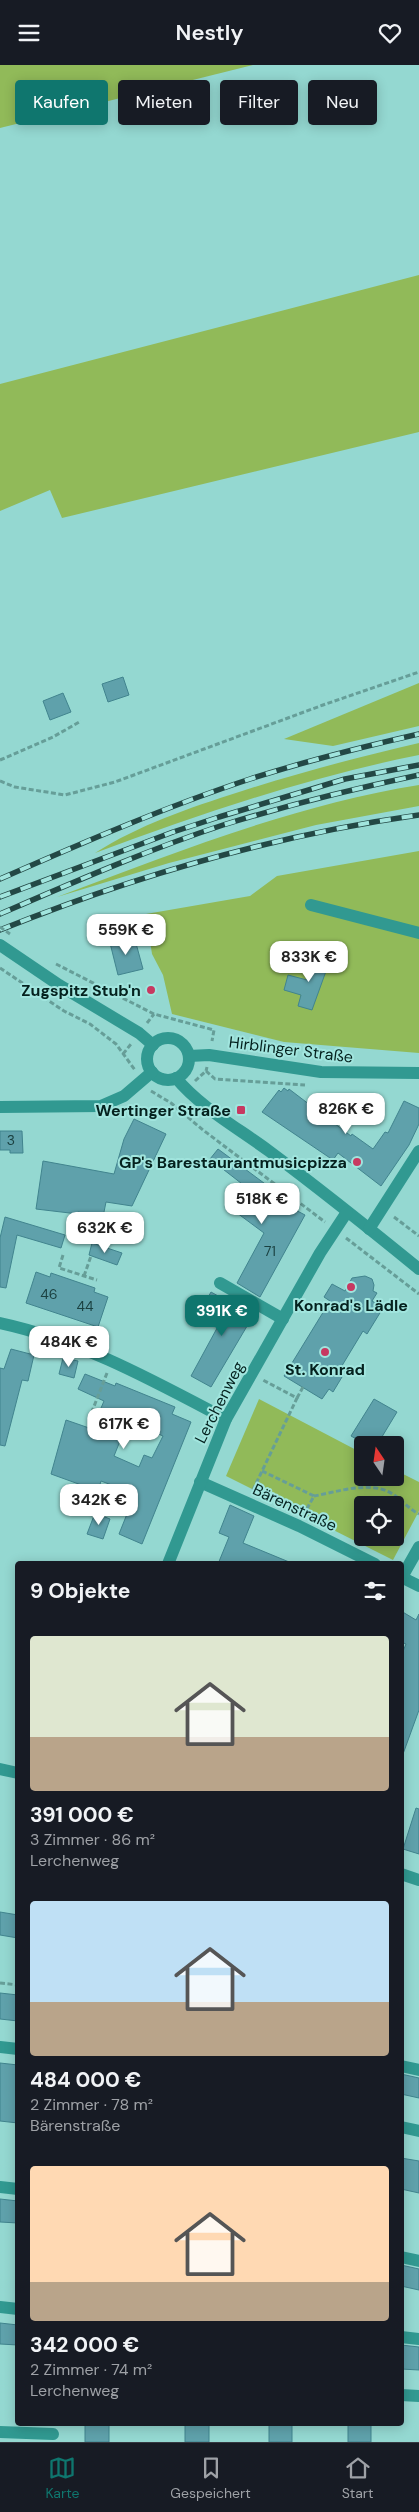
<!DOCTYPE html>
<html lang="de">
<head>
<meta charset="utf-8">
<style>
	body { margin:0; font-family:"DM Sans",sans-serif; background:#242831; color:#f1f3f6; height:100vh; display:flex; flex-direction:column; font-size:19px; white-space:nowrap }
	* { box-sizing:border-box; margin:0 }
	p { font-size:16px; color:#9ea1a6 }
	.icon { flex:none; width:28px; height:28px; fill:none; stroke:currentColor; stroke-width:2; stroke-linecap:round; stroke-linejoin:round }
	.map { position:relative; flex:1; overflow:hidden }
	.drawer { position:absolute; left:15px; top:1496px; width:389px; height:865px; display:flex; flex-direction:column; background:#171b24; border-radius:5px; box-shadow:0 2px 12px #0003 }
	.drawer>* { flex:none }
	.banner { position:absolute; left:15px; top:15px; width:390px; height:45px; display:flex; gap:10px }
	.needle { width:32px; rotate:347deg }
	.tools { position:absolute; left:354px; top:1371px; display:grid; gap:10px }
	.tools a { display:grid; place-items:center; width:50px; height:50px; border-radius:5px; background:#171b24; box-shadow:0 2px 12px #0003; font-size:25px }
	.price { position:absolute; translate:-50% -42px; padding:0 11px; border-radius:10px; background:#fff; color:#222; font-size:16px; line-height:32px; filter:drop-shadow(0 1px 2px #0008) }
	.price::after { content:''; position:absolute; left:50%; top:30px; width:15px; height:11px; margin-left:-8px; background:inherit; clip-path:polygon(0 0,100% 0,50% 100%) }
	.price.selected { background:#0f766e; color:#fff }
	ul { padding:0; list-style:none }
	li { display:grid; align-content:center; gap:10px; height:265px; padding:0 15px }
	li span { display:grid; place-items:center; height:155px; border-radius:5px; color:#555 }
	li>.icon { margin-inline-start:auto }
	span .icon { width:90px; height:90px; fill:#fffc; stroke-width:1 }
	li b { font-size:21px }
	h2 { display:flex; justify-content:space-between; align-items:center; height:60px; padding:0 15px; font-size:21px }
	.pill { padding:0 18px; border-radius:5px; background:#171b24; box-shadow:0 2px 12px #0003; font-size:18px; line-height:45px }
	.pill.selected { background:#0f766e; color:#fff }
	header { display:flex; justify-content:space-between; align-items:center; height:65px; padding:0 15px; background:#171b24; font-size:22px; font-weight:600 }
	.menu { display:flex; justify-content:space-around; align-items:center; height:70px; border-top:1px solid #363941; background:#171b24; font-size:14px; color:#9ea1a6 }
	.menu a { display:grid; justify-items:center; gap:2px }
	.menu .selected { color:#0f766e }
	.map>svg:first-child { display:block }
	.green { fill:#91ba59; fill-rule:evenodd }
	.building { fill:#5fa1ab; stroke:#41848e; fill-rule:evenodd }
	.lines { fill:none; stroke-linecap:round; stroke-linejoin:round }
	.path { stroke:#669e98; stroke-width:3; stroke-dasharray:5 2.5; stroke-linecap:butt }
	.minor { stroke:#319991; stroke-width:12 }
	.rail-casing { stroke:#234845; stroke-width:5.5 }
	.rail { stroke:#a1e5de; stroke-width:4; stroke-dasharray:11; stroke-linecap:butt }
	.path-bridge { stroke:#669e98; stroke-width:3; stroke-dasharray:5 2.5; stroke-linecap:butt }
	.poi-dot { fill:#c73961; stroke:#a1e5de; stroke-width:2 }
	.labels { text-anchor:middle; stroke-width:4; stroke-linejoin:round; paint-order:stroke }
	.number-label { font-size:14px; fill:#1b4141 }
	.poi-label { font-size:16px; font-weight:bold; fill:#04211e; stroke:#a1e5de; text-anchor:end }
	.street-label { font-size:16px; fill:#04211e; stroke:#a1e5de }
</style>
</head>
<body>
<header><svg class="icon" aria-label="menu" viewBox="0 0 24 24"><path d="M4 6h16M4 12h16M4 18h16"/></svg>Nestly<svg class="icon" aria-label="heart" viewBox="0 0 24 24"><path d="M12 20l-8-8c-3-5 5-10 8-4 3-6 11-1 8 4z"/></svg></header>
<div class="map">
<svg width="419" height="2377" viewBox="0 0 419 2377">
	<rect width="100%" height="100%" fill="#94d8d1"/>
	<g class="green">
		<polygon points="0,0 253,0 0,63"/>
		<polygon points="419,210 419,367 62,453 50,425 0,446 0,319"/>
		<polygon points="419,618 419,661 333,681 284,674"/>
		<path d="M419,678V690C308,712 201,749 95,788C139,760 189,743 239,727C298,708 358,692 419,678Z"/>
		<path d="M419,720V741L316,760L169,798L57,832C174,788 294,740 419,720Z"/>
		<polygon points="419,786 419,988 284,977 172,949 163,910 152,889 146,849 250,831 277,811"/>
		<path d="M259,1334L362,1388V1412H395V1405L419,1417V1446L393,1495L226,1411ZM362,1440H395V1472H362Z"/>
	</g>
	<g class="building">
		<polygon points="123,612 129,630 108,637 102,619"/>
		<polygon points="63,628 71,647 50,655 43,636"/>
		<polygon points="134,871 143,904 118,910 110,878"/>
		<polygon points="315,891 330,895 312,945 298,941 301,930 284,925 288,910 307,915"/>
		<polygon points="284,1023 288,1026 289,1024 351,1071 352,1069 373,1084 385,1067 388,1068 404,1036 419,1043 419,1059 409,1080 381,1121 338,1088 333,1095 262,1047 279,1025 281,1027"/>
		<polygon points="134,1054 166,1069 132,1141 106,1137 103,1152 78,1147 78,1149 36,1144 43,1096 114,1109 124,1074"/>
		<polygon points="0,1066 22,1066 23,1088 10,1088 10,1085 0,1085"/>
		<polygon points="218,1084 272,1124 267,1130 305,1150 260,1232 237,1218 264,1168 233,1145 246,1128 243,1126 246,1122 210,1094"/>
		<polygon points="5,1152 65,1170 61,1183 17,1170 6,1223 0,1222 0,1173"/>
		<polygon points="92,1178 122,1188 117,1200 89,1190"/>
		<polygon points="36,1207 50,1212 51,1208 95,1223 94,1227 108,1232 98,1262 26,1238"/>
		<polygon points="365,1211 372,1214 374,1220 373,1226 377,1228 372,1236 383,1243 367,1269 363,1266 340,1304 345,1307 333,1327 329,1324 322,1334 284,1311 330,1236 324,1232 332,1219 345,1226 352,1213"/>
		<polygon points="211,1227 227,1236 229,1232 253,1246 251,1249 253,1251 211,1322 191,1311 222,1254 202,1243"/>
		<polygon points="11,1284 34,1290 28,1316 22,1315 5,1381 0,1380 0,1303 4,1304"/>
		<polygon points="63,1293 78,1296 74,1313 59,1309"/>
		<path d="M85,1309L115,1321L116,1318L175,1342L172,1349L191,1357L142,1479L119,1469L133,1434L123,1430L125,1425L101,1416L98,1426L51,1409L66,1355L92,1364L104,1336L78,1324ZM128,1356L163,1371L152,1393L144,1390L139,1402L114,1391Z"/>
		<polygon points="374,1334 397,1347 377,1380 367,1380 351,1371"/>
		<polygon points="230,1440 254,1451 243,1478 294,1499 218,1499 229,1472 219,1468"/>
		<polygon points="95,1448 110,1454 103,1474 87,1469"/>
		<polygon points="401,1546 416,1555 419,1549 419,1645 403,1689 401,1591 406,1579 401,1577"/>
		<polygon points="416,1743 419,1744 419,1789 403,1784"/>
		<polygon points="0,1847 18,1850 18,1873 0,1870"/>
		<polygon points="0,1928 18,1930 18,1956 0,1954"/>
		<polygon points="0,1998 18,2000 18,2058 0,2056"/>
		<polygon points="401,2009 419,2013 419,2033 401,2029"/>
		<polygon points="401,2093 419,2096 419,2128 401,2124"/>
		<polygon points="0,2134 18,2136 18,2158 0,2157"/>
		<polygon points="401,2200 419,2204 419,2225 401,2221"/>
		<polygon points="0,2258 18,2260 18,2280 0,2279"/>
		<polygon points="401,2280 419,2282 419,2305 401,2304"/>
		<rect x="85" y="2359" width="24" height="18"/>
		<rect x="185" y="2359" width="24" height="18"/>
		<rect x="269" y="2359" width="23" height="18"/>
		<rect x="348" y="2359" width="23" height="18"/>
	</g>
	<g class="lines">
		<g class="path">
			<polyline points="0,695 53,672 81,656"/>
			<polyline points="0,716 15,722 65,730 115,717 323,640 419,607"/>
			<polyline points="56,899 154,949 214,965 212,976"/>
			<polyline points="0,903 64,946 90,959 116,979 135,1005"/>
			<polyline points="147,958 154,949"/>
			<polyline points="123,989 131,979"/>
			<polyline points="206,1006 215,1014 305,1020"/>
			<polyline points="195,1016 206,1006 207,1002"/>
			<polyline points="151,1026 171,1038 203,1065 325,1157"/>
			<polyline points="394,1152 419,1171"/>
			<polyline points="346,1173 419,1229"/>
			<polyline points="63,1190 59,1203 97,1215"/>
			<polyline points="84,1211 91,1191"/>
			<polyline points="107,1308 91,1349 146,1372"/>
			<polyline points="297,1333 303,1322"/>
			<polyline points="262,1406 314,1431 304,1449"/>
			<polyline points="253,1425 297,1333 263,1315"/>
			<path d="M314,1431C336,1427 366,1417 387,1426C399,1431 407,1443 419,1449"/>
			<polyline points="0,1918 18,1920"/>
		</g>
		<g class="minor">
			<polyline points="311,840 419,868"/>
			<polyline points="0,880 59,920 139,968 153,980"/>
			<circle cx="168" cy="994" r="21"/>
			<polyline points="189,991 209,990 321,1007 419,1008"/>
			<path d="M176,1013C201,1043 238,1063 269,1086C320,1124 370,1164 419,1204"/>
			<polyline points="0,1042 101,1041 124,1031 152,1007"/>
			<polyline points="369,1164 419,1086"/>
			<polyline points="220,1218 283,1254"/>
			<path d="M0,1258C80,1275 154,1316 226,1354"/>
			<polyline points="200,1417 299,1461 375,1499"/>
			<polyline points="168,1499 226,1354 320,1188 347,1147"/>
			<polyline points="401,1512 419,1521"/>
			<polyline points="402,1512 419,1482"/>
			<polyline points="0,1704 18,1708"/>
			<polyline points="401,1809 419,1815"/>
			<polyline points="0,1982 18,1984"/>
			<polyline points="401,2001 419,2005"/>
			<polyline points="401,2062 419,2066"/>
			<polyline points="0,2122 18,2124"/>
			<polyline points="401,2192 419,2196"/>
			<polyline points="0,2242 18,2244"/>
			<polyline points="401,2272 419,2274"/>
			<polyline points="401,2330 419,2331"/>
			<polyline points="0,2367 53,2369"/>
		</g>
		<defs>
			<g id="rail">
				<path d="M0,814C82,778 165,742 250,714C306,696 362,682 419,669"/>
				<polyline points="0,832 173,767 219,752 345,714 419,700"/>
				<path d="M0,849C74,817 147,785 223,760C288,740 353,724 419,710"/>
				<path d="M0,865C134,811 276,770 419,750"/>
			</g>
		</defs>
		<use href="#rail" class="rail-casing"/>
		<use href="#rail" class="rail"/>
		<polyline class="path-bridge" points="0,862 10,869"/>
	</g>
	<g class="poi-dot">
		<circle cx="151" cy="925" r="5"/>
		<rect x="236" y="1040" width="10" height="10" rx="2.5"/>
		<circle cx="357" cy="1097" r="5"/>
		<circle cx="351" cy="1222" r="5"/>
		<circle cx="325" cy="1287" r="5"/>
	</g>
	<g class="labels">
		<g class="number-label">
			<text x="11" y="1080">3</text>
			<text x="270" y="1191">71</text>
			<text x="49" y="1234">46</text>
			<text x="85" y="1246">44</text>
		</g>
		<g class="poi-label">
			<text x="141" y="931">Zugspitz Stub'n</text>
			<text x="231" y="1051">Wertinger Straße</text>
			<text x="347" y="1103">GP's Barestaurantmusicpizza</text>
			<text x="351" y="1246" text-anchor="middle">Konrad's Lädle</text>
			<text x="325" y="1310" text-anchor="middle">St. Konrad</text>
		</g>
		<g class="street-label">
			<text transform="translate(291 984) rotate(7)" y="6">Hirblinger Straße</text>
			<text transform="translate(219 1337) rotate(-63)" y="6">Lerchenweg</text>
			<text transform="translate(295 1442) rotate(25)" y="6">Bärenstraße</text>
		</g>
	</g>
</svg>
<div class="tools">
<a><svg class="needle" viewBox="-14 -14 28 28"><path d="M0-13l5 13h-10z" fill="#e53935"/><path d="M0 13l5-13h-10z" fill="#9ea1a6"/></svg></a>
<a><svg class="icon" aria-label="locate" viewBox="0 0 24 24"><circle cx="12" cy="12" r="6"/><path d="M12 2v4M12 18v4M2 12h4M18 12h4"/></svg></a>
</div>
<b class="price" style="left:126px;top:891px">559K €</b>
<b class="price" style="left:309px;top:918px">833K €</b>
<b class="price" style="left:346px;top:1070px">826K €</b>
<b class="price" style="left:262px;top:1160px">518K €</b>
<b class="price" style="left:105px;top:1189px">632K €</b>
<b class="price selected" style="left:222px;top:1272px">391K €</b>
<b class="price" style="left:69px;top:1303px">484K €</b>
<b class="price" style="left:124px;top:1385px">617K €</b>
<b class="price" style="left:99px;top:1461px">342K €</b>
<div class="banner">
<a class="pill selected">Kaufen</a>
<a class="pill">Mieten</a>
<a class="pill">Filter</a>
<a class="pill">Neu</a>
</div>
<section class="drawer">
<h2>9 Objekte<svg class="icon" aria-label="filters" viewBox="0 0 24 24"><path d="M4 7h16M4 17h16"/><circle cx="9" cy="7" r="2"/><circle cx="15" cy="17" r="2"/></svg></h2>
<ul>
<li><span style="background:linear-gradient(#dfe7d0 65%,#b9a48a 0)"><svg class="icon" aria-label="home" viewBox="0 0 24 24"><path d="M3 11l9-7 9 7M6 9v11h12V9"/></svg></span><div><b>391 000 €</b><p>3 Zimmer · 86 m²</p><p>Lerchenweg</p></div></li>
<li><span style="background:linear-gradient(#bfe0f5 65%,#b9a48a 0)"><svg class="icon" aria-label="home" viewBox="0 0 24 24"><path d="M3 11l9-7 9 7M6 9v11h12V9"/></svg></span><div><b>484 000 €</b><p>2 Zimmer · 78 m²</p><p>Bärenstraße</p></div></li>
<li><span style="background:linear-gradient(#ffd9b3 75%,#b9a48a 0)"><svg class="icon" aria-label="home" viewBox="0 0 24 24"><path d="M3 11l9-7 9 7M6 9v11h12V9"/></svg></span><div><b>342 000 €</b><p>2 Zimmer · 74 m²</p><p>Lerchenweg</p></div></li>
</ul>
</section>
</div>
<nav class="menu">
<a class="selected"><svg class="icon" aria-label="map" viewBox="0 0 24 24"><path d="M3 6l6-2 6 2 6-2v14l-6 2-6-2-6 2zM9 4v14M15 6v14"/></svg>Karte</a>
<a><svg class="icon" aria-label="saved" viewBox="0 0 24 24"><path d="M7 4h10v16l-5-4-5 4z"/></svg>Gespeichert</a>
<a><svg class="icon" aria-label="home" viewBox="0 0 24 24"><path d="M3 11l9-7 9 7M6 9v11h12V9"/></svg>Start</a>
</nav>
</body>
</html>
